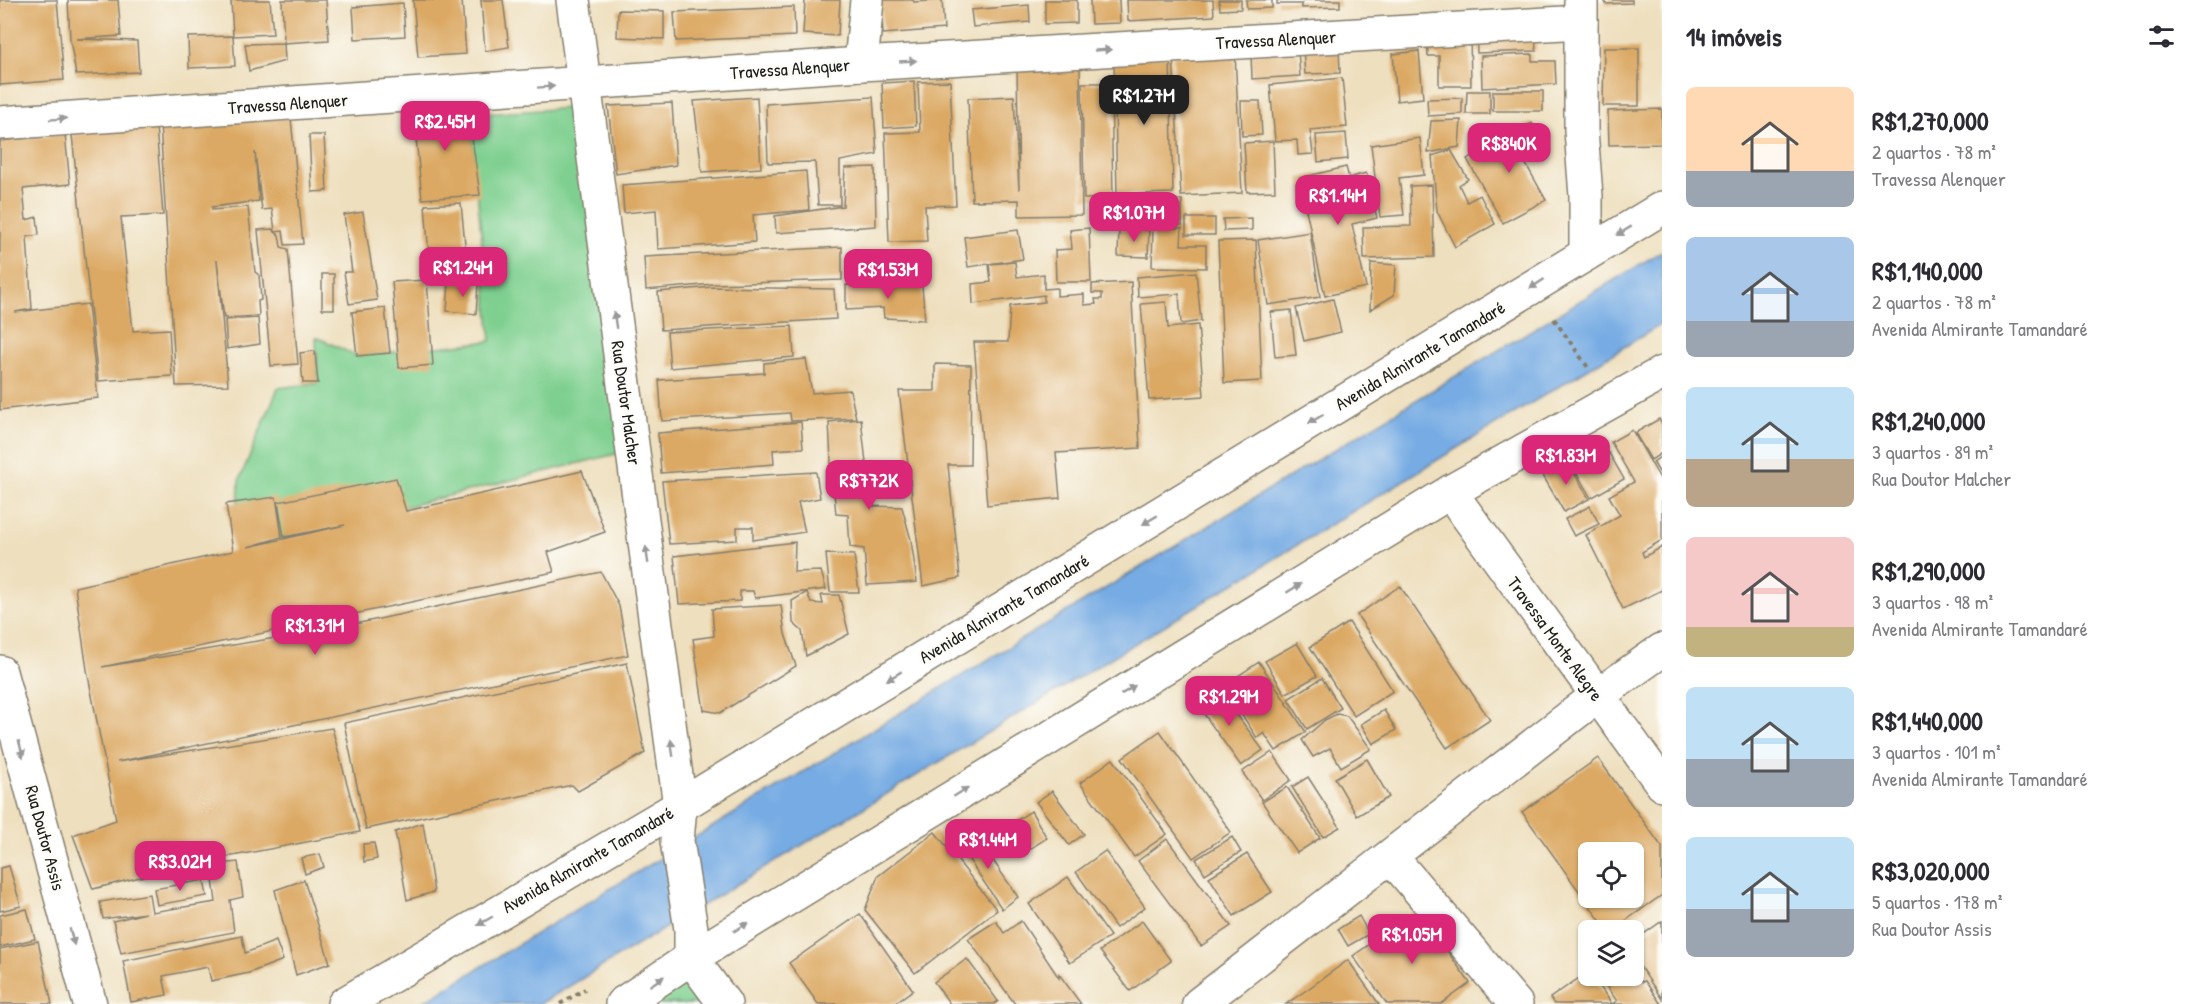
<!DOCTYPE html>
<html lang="pt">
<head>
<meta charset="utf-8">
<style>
	body { margin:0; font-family:"Patrick Hand",sans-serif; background:#f2f2f3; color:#2b2b33; height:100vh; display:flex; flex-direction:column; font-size:22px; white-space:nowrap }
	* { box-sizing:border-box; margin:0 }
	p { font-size:20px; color:#7c7c81 }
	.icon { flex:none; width:33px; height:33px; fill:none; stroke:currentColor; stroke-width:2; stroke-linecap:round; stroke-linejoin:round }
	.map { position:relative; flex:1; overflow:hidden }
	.drawer { display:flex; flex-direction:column; background:#fff; width:540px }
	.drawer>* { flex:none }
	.fabs { position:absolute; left:1578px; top:842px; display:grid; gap:12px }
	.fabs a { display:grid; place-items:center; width:66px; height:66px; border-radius:9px; background:#fff; box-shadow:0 2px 4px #0004; font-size:30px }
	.price { position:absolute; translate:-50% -51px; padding:0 14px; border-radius:12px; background:#db2777; color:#fff; font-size:20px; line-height:39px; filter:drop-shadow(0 2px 3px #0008) }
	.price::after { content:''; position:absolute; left:50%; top:36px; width:18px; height:14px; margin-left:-9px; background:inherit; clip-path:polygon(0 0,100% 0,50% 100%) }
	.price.current { background:#222; color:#fff }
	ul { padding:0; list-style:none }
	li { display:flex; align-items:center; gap:18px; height:150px; padding:0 24px }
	li span { display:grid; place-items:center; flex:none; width:168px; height:120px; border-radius:9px; color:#555 }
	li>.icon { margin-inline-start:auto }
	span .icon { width:72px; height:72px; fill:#fffc; stroke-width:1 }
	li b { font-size:26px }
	h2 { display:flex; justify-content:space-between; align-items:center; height:72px; padding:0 24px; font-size:26px }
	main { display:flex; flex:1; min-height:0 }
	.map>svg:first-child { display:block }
	.green { fill:#7fd090; stroke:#4e7656; stroke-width:1.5 }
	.water { fill:#76abe3; stroke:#496480; stroke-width:1.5 }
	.building { fill:#dba963; fill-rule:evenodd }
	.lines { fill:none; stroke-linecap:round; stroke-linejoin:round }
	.minor-casing { stroke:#857e6d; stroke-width:36 }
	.major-casing { stroke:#857e6d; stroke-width:36 }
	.path { stroke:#857e6d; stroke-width:4; stroke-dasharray:4.5 4.5; stroke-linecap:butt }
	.minor { stroke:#fff; stroke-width:33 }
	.major { stroke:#fff; stroke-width:33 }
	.oneway { fill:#999 }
	.labels { text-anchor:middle; stroke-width:5; stroke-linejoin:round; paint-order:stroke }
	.street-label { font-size:18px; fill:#1c1c1c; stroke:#fdfcf7 }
</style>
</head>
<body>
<main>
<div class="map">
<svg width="1662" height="1004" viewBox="0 0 1662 1004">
	<rect width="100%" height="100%" fill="#fdfcf7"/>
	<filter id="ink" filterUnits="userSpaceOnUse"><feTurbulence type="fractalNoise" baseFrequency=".0167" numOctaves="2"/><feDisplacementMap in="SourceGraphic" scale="12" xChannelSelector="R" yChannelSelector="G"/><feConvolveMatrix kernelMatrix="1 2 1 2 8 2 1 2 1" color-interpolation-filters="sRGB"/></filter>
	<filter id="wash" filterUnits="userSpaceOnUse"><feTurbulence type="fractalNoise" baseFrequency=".008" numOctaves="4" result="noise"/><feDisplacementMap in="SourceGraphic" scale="24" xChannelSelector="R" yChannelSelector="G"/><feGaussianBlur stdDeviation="1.35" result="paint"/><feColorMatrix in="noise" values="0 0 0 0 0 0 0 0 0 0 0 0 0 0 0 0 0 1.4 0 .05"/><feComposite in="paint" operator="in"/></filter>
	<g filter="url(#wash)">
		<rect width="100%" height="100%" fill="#eedfbe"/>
		<g class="green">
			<polygon points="582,107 624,452 284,537 237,546 239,481 278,388 318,383 316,337 357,356 491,341 470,115"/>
			<polygon points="691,958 698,1004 629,1004"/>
		</g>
		<polygon class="water" points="1662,251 1662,324 540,1004 420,1004"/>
		<g id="blocks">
			<g class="building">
				<polygon points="0,0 57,0 64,80 0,85"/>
				<polygon points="68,0 118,0 121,36 76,39 137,41 139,72 76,75 70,39"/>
				<polygon points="231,0 270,0 273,34 233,36"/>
				<polygon points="282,0 326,0 329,40 284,43 285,61 249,71 245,44 284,43"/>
				<polygon points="413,0 462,0 466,54 418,57"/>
				<polygon points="481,0 503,0 509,47 485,51"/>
				<polygon points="805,0 840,0 838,36 803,34"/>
				<polygon points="881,0 913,0 914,2 942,0 944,29 883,34"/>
				<polygon points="1045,0 1077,0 1077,23 1045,24"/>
				<polygon points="1090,0 1119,0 1120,23 1091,24"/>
				<polygon points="1127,0 1213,0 1214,16 1128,21"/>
				<polygon points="1219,0 1241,0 1241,9 1220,10"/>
				<polygon points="1246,0 1272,0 1272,8 1247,9"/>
				<polygon points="1277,0 1340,0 1340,7 1302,8 1302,4 1277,4"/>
				<polygon points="1605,0 1632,0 1632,3 1605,4"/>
				<polygon points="403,3 405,36 355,39 353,7"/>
				<polygon points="1029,5 1030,22 973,27 971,10"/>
				<polygon points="794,7 795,36 676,41 674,12"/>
				<polygon points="618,10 664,11 664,39 617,37"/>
				<polygon points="1535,29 1536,51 1477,53 1476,31"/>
				<polygon points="1470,33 1471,86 1439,86 1439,56 1428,56 1427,34"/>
				<polygon points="233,36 235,66 189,68 188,37"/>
				<polygon points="1339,47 1340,73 1305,74 1303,49"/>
				<polygon points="1604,48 1639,48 1639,106 1603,106"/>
				<polygon points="1298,51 1300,76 1252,79 1251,54"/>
				<polygon points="1419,51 1423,98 1397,101 1393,54"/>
				<polygon points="1235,53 1242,193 1181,196 1173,56"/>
				<polygon points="1532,54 1532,61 1555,61 1556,84 1482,88 1481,56"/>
				<polygon points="1170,56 1173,193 1117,195 1114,58"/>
				<polygon points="1080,66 1082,215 1019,216 1019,200 972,201 968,98 1014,96 1019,190 1017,67"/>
				<polygon points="1342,78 1347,127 1310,130 1313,154 1298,155 1297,140 1275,141 1270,85"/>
				<polygon points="914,81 916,126 884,128 882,83"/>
				<polygon points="950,81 956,205 925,206 927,241 889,242 885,133 920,132 918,82"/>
				<polygon points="1082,83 1111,83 1113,198 1084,199"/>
				<polygon points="1467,91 1490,91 1490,114 1466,114"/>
				<rect x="1493" y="91" width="50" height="20"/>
				<polygon points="757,97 761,168 702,172 694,101"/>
				<polygon points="873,97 877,154 840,161 840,205 818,205 815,162 768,163 766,104"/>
				<polygon points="1462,98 1462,114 1428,116 1427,99"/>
				<polygon points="459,101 462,130 471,130 480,195 422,199 413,107"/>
				<polygon points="1241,101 1260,101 1262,135 1242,136"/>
				<polygon points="672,103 676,165 616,174 608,106"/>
				<polygon points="1662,109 1662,144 1609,145 1608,111"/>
				<polygon points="291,118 303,244 285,245 283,231 275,232 279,235 281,247 288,249 298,364 271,366 258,230 273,229 275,231 272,209 262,210 255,152 259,201 212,207 212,210 248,207 255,272 259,275 261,300 258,301 259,316 224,318 217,260 228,385 176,386 160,123"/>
				<polygon points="1461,120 1459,147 1428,153 1431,121"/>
				<polygon points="1532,123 1543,144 1522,157 1546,200 1503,223 1467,159"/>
				<polygon points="156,126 163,215 121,217 133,331 169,329 172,376 98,381 72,135"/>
				<polygon points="1346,133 1348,159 1318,162 1316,135"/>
				<polygon points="65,134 70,184 23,189 26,220 37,217 39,235 27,237 32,309 15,312 88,304 98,398 0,410 0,141"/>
				<polygon points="309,135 324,135 327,191 312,192"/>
				<polygon points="1420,138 1424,175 1399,178 1404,215 1380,217 1371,145"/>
				<polygon points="1273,141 1275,191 1247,192 1244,143"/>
				<polygon points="1451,150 1468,179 1459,185 1467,202 1480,195 1495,224 1455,247 1437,211 1432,156"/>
				<polygon points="875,167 876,226 776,233 775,216 843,206 845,168"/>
				<polygon points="1346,167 1349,178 1366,173 1377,218 1352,224 1366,287 1325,296 1299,178"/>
				<polygon points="806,171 809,210 753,215 755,242 658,249 656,210 624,213 622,185"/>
				<polygon points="1432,185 1434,257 1364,259 1363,227 1411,226 1410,186"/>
				<polygon points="1118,200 1182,200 1182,225 1119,225"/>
				<polygon points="461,203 467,266 430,269 425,205"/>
				<polygon points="363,212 377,300 349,304 344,272 352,272 344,215"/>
				<rect x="1186" y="218" width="29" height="17"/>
				<polygon points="1252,218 1252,230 1224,231 1223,219"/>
				<polygon points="1089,228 1091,282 1056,282 1055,250 1072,249 1070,230"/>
				<polygon points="1153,228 1182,228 1181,245 1206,245 1206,268 1152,267"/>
				<polygon points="1119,229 1149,229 1148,257 1118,256"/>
				<polygon points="1018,230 1023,259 968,267 964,237"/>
				<polygon points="1310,232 1320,297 1268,305 1258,240"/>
				<polygon points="1256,240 1262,381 1224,383 1218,241"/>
				<polygon points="842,247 842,280 714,284 646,290 644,257"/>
				<polygon points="1015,262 1017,277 1044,274 1044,289 1057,288 1057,296 1084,294 1084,305 1096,304 1095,299 1102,299 1102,293 1092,293 1092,284 1131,282 1140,448 1056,453 1060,498 987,505 974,342 1008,342 1010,306 1044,302 1044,295 973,304 972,284 991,282 989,264"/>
				<polygon points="1371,263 1396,265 1394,295 1370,310"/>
				<polygon points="1196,272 1201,321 1181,324 1179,294 1138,297 1137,277"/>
				<rect x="322" y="274" width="12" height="35"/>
				<polygon points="427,280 433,365 399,368 392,282"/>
				<polygon points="449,282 478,284 476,314 447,311"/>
				<polygon points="846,285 922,286 925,320 884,318 883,308 846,310"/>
				<polygon points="713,287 834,289 836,319 661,330 658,292"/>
				<polygon points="1333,299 1341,332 1304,341 1296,308"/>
				<polygon points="1166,302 1168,328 1198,325 1204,396 1149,400 1141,304"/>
				<polygon points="385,308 390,353 357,356 352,312"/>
				<polygon points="1291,310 1296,355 1275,357 1271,312"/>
				<polygon points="258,318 260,344 227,349 225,320"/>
				<polygon points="792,326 794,357 670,368 667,332"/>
				<polygon points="315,351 318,383 303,383 300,353"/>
				<polygon points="806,359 812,393 850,390 856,418 791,421 790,413 662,421 659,380 764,373 764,363"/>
				<polygon points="935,364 971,365 970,465 948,465 960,578 923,586 899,391 935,391"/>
				<polygon points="861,419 871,506 902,507 911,540 917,582 867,585 864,549 850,547 848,515 836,514 831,462 829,422"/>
				<polygon points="1659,419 1662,424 1662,453 1651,460 1635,433"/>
				<polygon points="801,422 803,448 773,450 774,464 661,473 658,433"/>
				<polygon points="1632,430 1662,482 1662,540 1642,552 1644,557 1662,547 1662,590 1623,609 1586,535 1620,515 1609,496 1634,482 1611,442"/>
				<polygon points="1599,438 1607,452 1576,468 1569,454"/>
				<polygon points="1609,453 1624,479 1591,498 1576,472"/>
				<polygon points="1662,456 1662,477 1653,462"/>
				<polygon points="1567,460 1589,499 1564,512 1542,474"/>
				<polygon points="582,471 605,532 548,552 554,572 102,667 341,627 601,572 619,606 628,655 117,762 332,728 360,832 195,863 93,889 73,835 116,820 87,670 75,587 233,551 226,504 276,497 282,537 248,547 345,525 284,537 278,502 396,478 406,511"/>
				<polygon points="816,472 820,498 798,502 805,532 753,540 753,527 737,527 737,540 669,544 662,481"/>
				<polygon points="1590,506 1599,524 1574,536 1565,519"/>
				<polygon points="795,542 794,572 821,571 826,589 755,598 753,591 740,591 740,601 679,604 674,556"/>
				<polygon points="826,554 854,555 859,592 830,592"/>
				<polygon points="1400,586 1490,720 1447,748 1357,615"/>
				<polygon points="807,592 811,603 823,604 821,595 839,595 849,634 806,656 802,631 793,623 792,601"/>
				<polygon points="781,605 785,634 796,666 720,713 704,710 693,639 714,636 712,609"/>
				<polygon points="1349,622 1393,691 1354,716 1310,647"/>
				<polygon points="1297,643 1317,676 1285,694 1265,661"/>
				<polygon points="1259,662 1306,732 1276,751 1264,733 1257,738 1223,686"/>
				<polygon points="627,663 645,753 578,791 572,785 366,829 344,723"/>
				<polygon points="1322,678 1341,708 1307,729 1288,699"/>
				<polygon points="1217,688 1263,750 1241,766 1196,703"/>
				<polygon points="1384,710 1396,730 1373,744 1361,724"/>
				<polygon points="1337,714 1347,716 1371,749 1341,767 1330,748 1313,757 1302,740 1325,720"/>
				<polygon points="1160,731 1231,832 1193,858 1122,758"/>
				<polygon points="1272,752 1291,780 1262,800 1242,772"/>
				<path d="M1598,758L1662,847V895L1612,930H1607L1522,812ZM1588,852H1634V897H1588Z"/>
				<polygon points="1113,759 1167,834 1134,857 1080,783"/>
				<polygon points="1367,759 1389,797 1357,816 1335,778"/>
				<polygon points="1308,777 1340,827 1323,837 1292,787"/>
				<polygon points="1287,787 1320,838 1297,853 1262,802"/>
				<polygon points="1052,791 1084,834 1069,845 1036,802"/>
				<polygon points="1031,811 1047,838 1020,855 1003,829"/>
				<polygon points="423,823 434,892 407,900 395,832"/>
				<polygon points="973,831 1018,897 1002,909 957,842"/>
				<polygon points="935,832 997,910 915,973 865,910 878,876"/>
				<polygon points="1232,837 1241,852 1205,874 1196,859"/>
				<polygon points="1167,839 1231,926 1201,946 1138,861"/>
				<polygon points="374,843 377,859 364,862 363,844"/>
				<polygon points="1105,851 1145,907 1116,928 1076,872"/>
				<polygon points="320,854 324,867 305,874 301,858"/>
				<polygon points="1247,854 1272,892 1234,916 1209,877"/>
				<polygon points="238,862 243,897 230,900 234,932 121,953 113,921 146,913 103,919 100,902 149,894 152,912 216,902 211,865"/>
				<polygon points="9,866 21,906 0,911 0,868"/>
				<polygon points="1068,877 1110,936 1070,963 1029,904"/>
				<polygon points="204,880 207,896 157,905 154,889"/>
				<polygon points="304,880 330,963 296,975 275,890"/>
				<polygon points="27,909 35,939 0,947 0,915"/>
				<polygon points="1418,910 1470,983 1441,1004 1387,1004 1353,956"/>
				<polygon points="860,914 913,990 893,1004 818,1004 789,963"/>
				<polygon points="1359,916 1369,934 1348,946 1338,929"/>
				<polygon points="996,921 1004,933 1021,921 1059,978 1059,974 1081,1004 1015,1004 968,939"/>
				<polygon points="1142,921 1171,961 1130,991 1100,951"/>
				<polygon points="1662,921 1662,999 1634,958 1634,941"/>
				<polygon points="242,936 245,953 276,941 283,960 249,973 211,981 208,967 163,976 167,995 131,1002 123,961"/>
				<polygon points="38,941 52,1004 0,1004 0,949"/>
				<polygon points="967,959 998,1001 994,1004 950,1004 934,982"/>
				<polygon points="1348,960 1379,1004 1286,1004 1308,989"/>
				<polygon points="1634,970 1642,982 1645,981 1661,1004 1612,1004 1617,1001 1598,975 1634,975"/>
				<polygon points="1588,972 1588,975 1592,975 1612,1004 1554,1004 1550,998"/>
			</g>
		</g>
	</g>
	<g filter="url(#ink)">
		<use href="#blocks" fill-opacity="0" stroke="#857e6d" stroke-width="1.5"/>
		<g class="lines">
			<defs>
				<g id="minor">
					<polyline points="573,0 680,806 677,841 691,929 691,958 725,1004"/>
					<polyline points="1581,2 1581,130 1586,196 1586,254"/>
					<polyline points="861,64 867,0"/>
					<polyline points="0,123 861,64 1581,22"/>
					<polyline points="1450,492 1662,784"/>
					<polyline points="0,672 90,1004"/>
					<polyline points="1391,857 1516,1004"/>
					<polyline points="1199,1004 1597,696 1662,650"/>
				</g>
				<g id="major">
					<polyline points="344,1004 680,806 1662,208"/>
					<polyline points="622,1004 691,958 1450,492 1662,373"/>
				</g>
			</defs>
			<use href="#minor" class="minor-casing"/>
			<use href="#major" class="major-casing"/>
			<g class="path">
				<polyline points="1554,319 1589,369"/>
				<polyline points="560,1004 585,989"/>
			</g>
			<use href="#minor" class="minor"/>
			<use href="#major" class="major"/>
		</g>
		<defs><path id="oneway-solid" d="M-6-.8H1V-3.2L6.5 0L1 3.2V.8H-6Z" transform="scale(1.5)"/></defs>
		<g class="oneway">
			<use href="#oneway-solid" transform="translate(1103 50) rotate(-3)"/>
			<use href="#oneway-solid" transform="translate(908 61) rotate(-3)"/>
			<use href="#oneway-solid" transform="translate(546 87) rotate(-4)"/>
			<use href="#oneway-solid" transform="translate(58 119) rotate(-4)"/>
			<use href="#oneway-solid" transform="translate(1624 231) rotate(149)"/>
			<use href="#oneway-solid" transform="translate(1537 284) rotate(147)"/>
			<use href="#oneway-solid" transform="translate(615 320) rotate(-98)"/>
			<use href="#oneway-solid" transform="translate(1316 419) rotate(149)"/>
			<use href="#oneway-solid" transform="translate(1150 520) rotate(149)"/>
			<use href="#oneway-solid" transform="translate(647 555) rotate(-98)"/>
			<use href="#oneway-solid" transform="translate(1294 588) rotate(-32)"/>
			<use href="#oneway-solid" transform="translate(894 676) rotate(149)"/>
			<use href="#oneway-solid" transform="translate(1128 690) rotate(-32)"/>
			<use href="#oneway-solid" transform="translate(672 748) rotate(-98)"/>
			<use href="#oneway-solid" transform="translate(21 749) rotate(75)"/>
			<use href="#oneway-solid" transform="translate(961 792) rotate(-32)"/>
			<use href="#oneway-solid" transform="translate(485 921) rotate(150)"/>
			<use href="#oneway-solid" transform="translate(741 927) rotate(-32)"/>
			<use href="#oneway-solid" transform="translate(72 937) rotate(75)"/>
			<use href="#oneway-solid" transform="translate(657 981) rotate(-34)"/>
		</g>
	</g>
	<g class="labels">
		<g class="street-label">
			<text transform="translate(1276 40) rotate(-3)" y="6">Travessa Alenquer</text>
			<text transform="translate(790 69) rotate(-4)" y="6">Travessa Alenquer</text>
			<text transform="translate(288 104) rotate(-4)" y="6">Travessa Alenquer</text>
			<text transform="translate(1420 356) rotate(-31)" y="6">Avenida Almirante Tamandaré</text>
			<text transform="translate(626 403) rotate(82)" y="6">Rua Doutor Malcher</text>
			<text transform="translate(1004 609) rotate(-31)" y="6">Avenida Almirante Tamandaré</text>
			<text transform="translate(1555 639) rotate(54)" y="6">Travessa Monte Alegre</text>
			<text transform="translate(45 838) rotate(75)" y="6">Rua Doutor Assis</text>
			<text transform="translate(588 860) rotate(-30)" y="6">Avenida Almirante Tamandaré</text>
		</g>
	</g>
</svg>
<div class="fabs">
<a><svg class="icon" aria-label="locate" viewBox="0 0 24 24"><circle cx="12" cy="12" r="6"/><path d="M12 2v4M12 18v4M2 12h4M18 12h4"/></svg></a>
<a><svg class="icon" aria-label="layers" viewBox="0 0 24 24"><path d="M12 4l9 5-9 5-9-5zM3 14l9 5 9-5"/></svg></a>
</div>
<b class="price current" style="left:1144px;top:126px">R$1.27M</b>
<b class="price" style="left:445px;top:152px">R$2.45M</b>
<b class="price" style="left:1509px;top:174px">R$840K</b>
<b class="price" style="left:1338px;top:226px">R$1.14M</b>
<b class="price" style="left:1134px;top:243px">R$1.07M</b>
<b class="price" style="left:463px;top:298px">R$1.24M</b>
<b class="price" style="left:888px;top:300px">R$1.53M</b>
<b class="price" style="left:1566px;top:486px">R$1.83M</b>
<b class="price" style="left:869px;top:511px">R$772K</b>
<b class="price" style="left:315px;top:656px">R$1.31M</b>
<b class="price" style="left:1229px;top:727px">R$1.29M</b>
<b class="price" style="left:988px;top:870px">R$1.44M</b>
<b class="price" style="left:180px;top:892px">R$3.02M</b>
<b class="price" style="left:1412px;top:965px">R$1.05M</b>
</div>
<section class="drawer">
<h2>14 imóveis<svg class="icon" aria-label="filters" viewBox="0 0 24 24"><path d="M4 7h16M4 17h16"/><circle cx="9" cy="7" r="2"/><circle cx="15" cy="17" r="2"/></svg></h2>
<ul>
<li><span style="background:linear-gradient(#ffd9b3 70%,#9aa5b1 0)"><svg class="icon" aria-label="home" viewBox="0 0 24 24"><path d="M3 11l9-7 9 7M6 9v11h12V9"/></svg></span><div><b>R$1,270,000</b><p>2 quartos · 78 m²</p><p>Travessa Alenquer</p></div></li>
<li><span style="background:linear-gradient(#a9c7e8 70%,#9aa5b1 0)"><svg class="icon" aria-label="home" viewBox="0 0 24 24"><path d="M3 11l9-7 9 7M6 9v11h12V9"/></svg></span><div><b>R$1,140,000</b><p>2 quartos · 78 m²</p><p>Avenida Almirante Tamandaré</p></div></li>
<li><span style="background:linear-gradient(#bfe0f5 60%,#b9a48a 0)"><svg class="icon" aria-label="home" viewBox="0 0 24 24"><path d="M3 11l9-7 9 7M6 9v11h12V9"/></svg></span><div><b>R$1,240,000</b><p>3 quartos · 89 m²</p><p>Rua Doutor Malcher</p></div></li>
<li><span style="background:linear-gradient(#f6c9c9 75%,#c2b280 0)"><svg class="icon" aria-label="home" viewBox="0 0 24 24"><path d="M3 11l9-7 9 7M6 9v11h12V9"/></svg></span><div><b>R$1,290,000</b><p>3 quartos · 98 m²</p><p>Avenida Almirante Tamandaré</p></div></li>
<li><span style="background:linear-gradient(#bfe0f5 60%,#9aa5b1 0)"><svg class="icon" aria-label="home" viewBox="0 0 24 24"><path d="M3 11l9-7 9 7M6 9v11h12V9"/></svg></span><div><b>R$1,440,000</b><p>3 quartos · 101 m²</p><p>Avenida Almirante Tamandaré</p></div></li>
<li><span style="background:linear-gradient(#bfe0f5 60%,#9aa5b1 0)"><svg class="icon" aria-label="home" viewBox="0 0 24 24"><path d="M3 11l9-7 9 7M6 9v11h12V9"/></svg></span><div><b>R$3,020,000</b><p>5 quartos · 178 m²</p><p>Rua Doutor Assis</p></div></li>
</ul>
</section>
</main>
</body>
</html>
